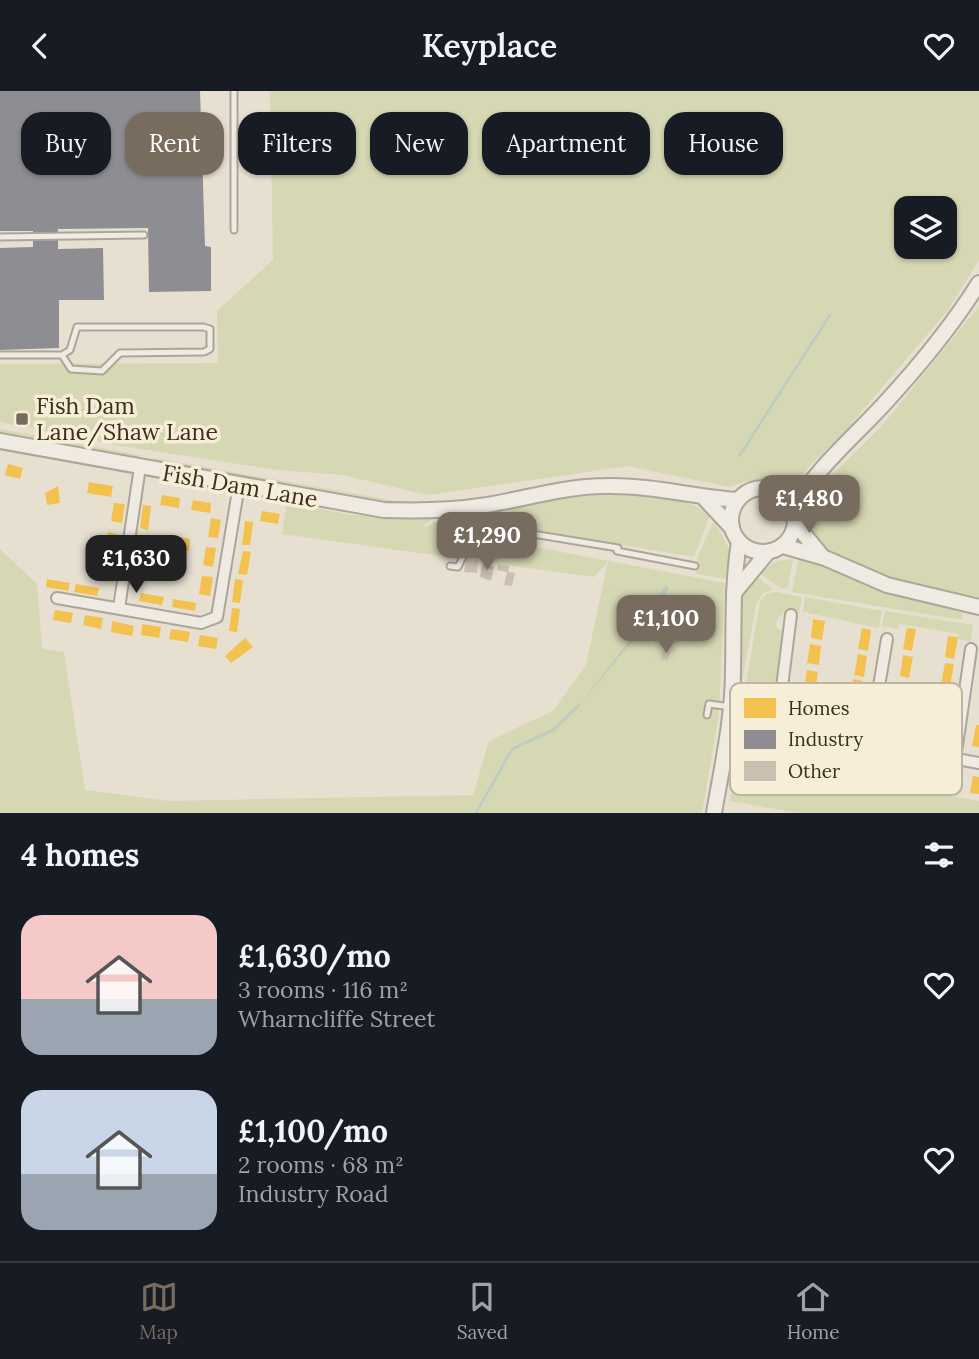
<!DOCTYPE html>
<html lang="en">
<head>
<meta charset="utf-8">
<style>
	body { margin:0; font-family:Lora,serif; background:#20242c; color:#f1f3f6; height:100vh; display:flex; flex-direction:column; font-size:26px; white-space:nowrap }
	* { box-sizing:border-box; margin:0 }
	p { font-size:23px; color:#9ea1a6 }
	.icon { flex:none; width:38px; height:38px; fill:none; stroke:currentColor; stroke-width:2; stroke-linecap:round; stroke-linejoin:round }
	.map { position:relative; height:722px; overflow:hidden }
	.side { display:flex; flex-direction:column; background:#171b24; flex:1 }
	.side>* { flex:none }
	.top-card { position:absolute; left:21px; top:21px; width:938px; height:63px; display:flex; gap:14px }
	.tools { position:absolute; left:894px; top:105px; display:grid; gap:14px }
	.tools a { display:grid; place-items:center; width:63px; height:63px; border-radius:14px; background:#171b24; box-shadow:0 2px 5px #0004; font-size:35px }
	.price { position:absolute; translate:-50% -60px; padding:0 16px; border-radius:14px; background:#786c5e; color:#fff; font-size:23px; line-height:46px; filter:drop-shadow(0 2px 4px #0008) }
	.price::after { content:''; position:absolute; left:50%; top:42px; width:21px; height:16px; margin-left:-10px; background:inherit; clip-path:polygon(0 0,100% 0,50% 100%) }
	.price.active { background:#222; color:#fff }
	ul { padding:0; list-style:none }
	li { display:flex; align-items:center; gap:21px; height:175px; padding:0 21px }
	li span { display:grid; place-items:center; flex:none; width:196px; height:140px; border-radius:21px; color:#555 }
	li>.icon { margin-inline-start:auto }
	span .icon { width:84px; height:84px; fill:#fffc; stroke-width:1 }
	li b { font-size:30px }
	h2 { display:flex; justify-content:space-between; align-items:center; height:84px; padding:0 21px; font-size:30px }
	.tag { padding:0 24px; border-radius:21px; background:#171b24; box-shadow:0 2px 5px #0004; font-size:24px; line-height:63px }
	.tag.active { background:#786c5e; color:#fff }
	header { display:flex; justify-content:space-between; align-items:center; height:91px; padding:0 21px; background:#171b24; font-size:32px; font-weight:600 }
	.tabs { display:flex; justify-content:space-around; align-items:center; height:98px; border-top:2px solid #363941; background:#171b24; font-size:19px; color:#9ea1a6 }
	.tabs a { display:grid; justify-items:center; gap:4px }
	.tabs .active { color:#786c5e }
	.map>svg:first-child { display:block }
	.green { fill:#d6d7b3; fill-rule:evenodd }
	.water { fill:#bcccc2 }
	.homes { fill:#f2c14e }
	.industry { fill:#8d8d92 }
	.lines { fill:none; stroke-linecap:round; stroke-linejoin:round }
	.stream { stroke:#bcccc2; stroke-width:2.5 }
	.building { fill:#cbbfb2 }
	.service-casing { stroke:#ada599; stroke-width:9 }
	.minor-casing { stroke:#ada599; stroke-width:14 }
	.tertiary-casing { stroke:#ada599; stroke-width:18 }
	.service { stroke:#efebe3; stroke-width:5 }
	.minor { stroke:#efebe3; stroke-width:10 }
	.tertiary { stroke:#efebe3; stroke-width:14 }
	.poi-dot { fill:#786c5e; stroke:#f7eed8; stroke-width:2.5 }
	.labels { text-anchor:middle; stroke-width:7; stroke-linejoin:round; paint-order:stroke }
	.poi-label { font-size:23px; fill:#3d2e20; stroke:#f7eed8; text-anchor:start }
	.street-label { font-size:23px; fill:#3d2e20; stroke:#f7eed8 }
	.key { fill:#f7eed8; stroke:#bfb4a1; stroke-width:2 }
	.key-label { font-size:19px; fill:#3d2e20 }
</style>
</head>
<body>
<header><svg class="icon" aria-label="back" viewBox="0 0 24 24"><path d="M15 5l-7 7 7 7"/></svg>Keyplace<svg class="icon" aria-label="heart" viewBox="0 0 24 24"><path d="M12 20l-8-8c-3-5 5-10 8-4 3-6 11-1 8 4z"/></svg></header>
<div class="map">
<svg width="979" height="722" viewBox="0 0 979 722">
	<rect width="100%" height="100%" fill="#e7e0d1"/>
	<g class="green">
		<path d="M270,0H979V169L948,219L847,338L802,383L793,387L747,390L729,396L628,375L428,404L342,384L278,379L121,355L0,331V273L218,272L217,220L273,169ZM906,117H945V156H906Z"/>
		<path d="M979,215V506C937,499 855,482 823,455C811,445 806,432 805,417L813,402L881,336Z"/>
		<polygon points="0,338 139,364 138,369 0,342"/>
		<polygon points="154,367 424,415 374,411 153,371"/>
		<path d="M619,404C649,405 686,405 710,424L694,466L507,434L498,426C515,408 594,404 619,404Z"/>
		<polygon points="287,412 353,424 435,426 423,435 426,436 438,429 471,426 475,430 472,444 725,492 719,623 702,722 0,722 0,458 37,493 42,558 64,561 85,699 169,710 473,704 489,650 553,620 586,574 608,470 594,486 282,443"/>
		<polygon points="714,429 730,460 726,488 696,483 697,467"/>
		<polygon points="799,464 887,501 963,522 962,529 792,501"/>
		<polygon points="793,468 788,496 782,498 759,482 777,470"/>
		<polygon points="754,484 773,498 762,503 756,515 740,602 740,517 743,504"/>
		<path d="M776,501L802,506L799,523L786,519L777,528L776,536L782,540L783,547L774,617C768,630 752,629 741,621L760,511L766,503Z"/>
		<polygon points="805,506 882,520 879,537 803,521"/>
		<polygon points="885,520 973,534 971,550 958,548 959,543 899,533 898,538 882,535"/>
		<polygon points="738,666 979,710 979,722 798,722 730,710"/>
	</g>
	<polygon class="water" points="666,494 669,497 653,524 648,525 635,547 577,617 634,544"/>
	<g class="homes">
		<polygon points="8,373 23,377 20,388 5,384"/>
		<polygon points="89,391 113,395 111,406 87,402"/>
		<polygon points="58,395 60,412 47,414 45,402"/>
		<polygon points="162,404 180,407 179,417 160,414"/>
		<polygon points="193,409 211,412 210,422 191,419"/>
		<polygon points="114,412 125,413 122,432 111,430"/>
		<polygon points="143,414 151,415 148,439 140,437"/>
		<polygon points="262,420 280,423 278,433 260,430"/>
		<polygon points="211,427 221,429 218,447 208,446"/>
		<polygon points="245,430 253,431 250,454 242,454"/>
		<polygon points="108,441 118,443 115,461 105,460"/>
		<polygon points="143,444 151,445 148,468 140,467"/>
		<polygon points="179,446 190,448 189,460 178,458"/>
		<polygon points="206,456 216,457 213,476 203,474"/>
		<polygon points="243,460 251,461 247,484 238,483"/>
		<polygon points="105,471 115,472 113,491 102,489"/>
		<polygon points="136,473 144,474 140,497 132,496"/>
		<polygon points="202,485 213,486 210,505 199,503"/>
		<polygon points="47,488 70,492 68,500 46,496"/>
		<polygon points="235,488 243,489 240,512 232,511"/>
		<polygon points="76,493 99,497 97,505 74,501"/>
		<polygon points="141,502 164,506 162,514 139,510"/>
		<polygon points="173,508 196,512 195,520 172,516"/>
		<polygon points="232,517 240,518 237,541 229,540"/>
		<polygon points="55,519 73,522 71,532 53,529"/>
		<polygon points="85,524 103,527 101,538 83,534"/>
		<polygon points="813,528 825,530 822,549 811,547"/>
		<polygon points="112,530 134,535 132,545 111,541"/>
		<polygon points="142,533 161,536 159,547 141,544"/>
		<polygon points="862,537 871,539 868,560 858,558"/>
		<polygon points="907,537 916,538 912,560 903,558"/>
		<polygon points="171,538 190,541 188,551 169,548"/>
		<polygon points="200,544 218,547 216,558 198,555"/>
		<polygon points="948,545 958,546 954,568 945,566"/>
		<polygon points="245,547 253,556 231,572 225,565"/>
		<polygon points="810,553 821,555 819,574 807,572"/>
		<polygon points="858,563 867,565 864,586 854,584"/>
		<polygon points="903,564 913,566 909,587 900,585"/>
		<polygon points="945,572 954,573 950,595 941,593"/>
		<polygon points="807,579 818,581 815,600 804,598"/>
		<polygon points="853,588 863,590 859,611 849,610"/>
		<polygon points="976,634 979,634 979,656 972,655"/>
		<polygon points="973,685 979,686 979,703 970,702"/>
	</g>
	<polygon class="industry" points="0,0 200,0 205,155 211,156 211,200 149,201 148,137 58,138 58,158 103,157 104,209 59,209 59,257 0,259 0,157 33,156 33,140 0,140"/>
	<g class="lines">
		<g class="stream">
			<polyline points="740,364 830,224"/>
			<polyline points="476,722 512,658 553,639 579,614"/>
		</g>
	</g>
	<g class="building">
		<polygon points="466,468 478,469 477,482 464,481"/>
		<polygon points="482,473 494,475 493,480 485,478 493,481 491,490 480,486"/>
		<polygon points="498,473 509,475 508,481 515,482 512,495 504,494 507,481 497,479"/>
		<polygon points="664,558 671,560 667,570 661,568"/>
	</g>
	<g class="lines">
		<defs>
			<g id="service">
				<polyline points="234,0 234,139"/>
				<polyline points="0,146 144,144"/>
				<polyline points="0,264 62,264 70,259 77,236 203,236 210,238 210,258 204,261 120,262 102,280 71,278 62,264"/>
				<polyline points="481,415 490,431 502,438 618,457 617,460 695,475"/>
				<polyline points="450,475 458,476 478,434 486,426"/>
				<polyline points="707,624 709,613 731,616"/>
			</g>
			<g id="minor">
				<polyline points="57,507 201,532 217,526 239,394"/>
				<polyline points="119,517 140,376"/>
				<polyline points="730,626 979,672"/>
				<polyline points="777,636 791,524"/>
				<polyline points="869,654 887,548"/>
				<polyline points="955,668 971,558"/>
			</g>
			<g id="tertiary">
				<path d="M0,350L384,419C416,420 448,420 480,415C522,409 563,395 606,395C651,394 694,406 738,409"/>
				<circle cx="763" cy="429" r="32"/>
				<polyline points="705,408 732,437"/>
				<path d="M793,418C816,377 853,347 885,312C919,275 952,235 979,192"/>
				<polyline points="795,432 821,464"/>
				<polyline points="783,455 825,467 887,494 979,516"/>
				<polyline points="734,502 768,461"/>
				<path d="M714,722C722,675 733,627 733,579C734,534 732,496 739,451"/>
			</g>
		</defs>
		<use href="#service" class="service-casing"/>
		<use href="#minor" class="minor-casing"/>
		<use href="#tertiary" class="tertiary-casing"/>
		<use href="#service" class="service"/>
		<use href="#minor" class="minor"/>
		<use href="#tertiary" class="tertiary"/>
	</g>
	<rect class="poi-dot" x="15" y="321" width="14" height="14" rx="3.5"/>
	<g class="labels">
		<g class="poi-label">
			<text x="36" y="323">Fish Dam<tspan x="36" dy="26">Lane/Shaw Lane</tspan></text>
		</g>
		<g class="street-label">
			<text transform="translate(240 395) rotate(10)" y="8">Fish Dam Lane</text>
		</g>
	</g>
	<rect x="730" y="592" width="232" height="112" rx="10" class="key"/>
	<rect x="744" y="607" width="32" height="20" fill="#f2c14e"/>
	<rect x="744" y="639" width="32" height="19" fill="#8d8d92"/>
	<rect x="744" y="670" width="32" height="20" fill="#cbbfb2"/>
	<g class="key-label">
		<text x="788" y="624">Homes</text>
		<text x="788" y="655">Industry</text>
		<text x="788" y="687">Other</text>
	</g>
</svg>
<div class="tools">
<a><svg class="icon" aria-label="layers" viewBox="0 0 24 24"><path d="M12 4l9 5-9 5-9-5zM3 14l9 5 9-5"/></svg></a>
</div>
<b class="price" style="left:809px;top:444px">£1,480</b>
<b class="price" style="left:487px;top:481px">£1,290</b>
<b class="price active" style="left:136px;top:504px">£1,630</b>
<b class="price" style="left:666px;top:564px">£1,100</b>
<div class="top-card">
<a class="tag">Buy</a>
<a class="tag active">Rent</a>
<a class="tag">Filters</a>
<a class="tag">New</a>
<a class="tag">Apartment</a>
<a class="tag">House</a>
</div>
</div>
<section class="side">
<h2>4 homes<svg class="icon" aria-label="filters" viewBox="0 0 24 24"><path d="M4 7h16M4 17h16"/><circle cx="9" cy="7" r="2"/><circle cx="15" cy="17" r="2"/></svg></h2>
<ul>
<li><span style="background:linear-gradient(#f6c9c9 60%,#9aa5b1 0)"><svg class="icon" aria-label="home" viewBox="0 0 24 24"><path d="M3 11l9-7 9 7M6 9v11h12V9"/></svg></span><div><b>£1,630/mo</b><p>3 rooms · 116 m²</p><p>Wharncliffe Street</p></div><svg class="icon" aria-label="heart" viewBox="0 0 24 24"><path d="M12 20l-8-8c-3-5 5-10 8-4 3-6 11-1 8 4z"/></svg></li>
<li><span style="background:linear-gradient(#c9d6e8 60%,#9aa5b1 0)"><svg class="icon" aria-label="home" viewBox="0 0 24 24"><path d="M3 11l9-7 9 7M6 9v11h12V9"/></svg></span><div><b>£1,100/mo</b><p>2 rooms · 68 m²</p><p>Industry Road</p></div><svg class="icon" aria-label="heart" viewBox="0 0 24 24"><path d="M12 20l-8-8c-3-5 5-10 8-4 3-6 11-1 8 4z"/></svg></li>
</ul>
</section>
<nav class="tabs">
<a class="active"><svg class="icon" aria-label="map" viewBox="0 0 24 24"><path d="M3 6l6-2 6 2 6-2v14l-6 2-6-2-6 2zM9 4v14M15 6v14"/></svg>Map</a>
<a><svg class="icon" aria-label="saved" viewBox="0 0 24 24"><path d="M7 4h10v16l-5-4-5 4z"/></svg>Saved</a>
<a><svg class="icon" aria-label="home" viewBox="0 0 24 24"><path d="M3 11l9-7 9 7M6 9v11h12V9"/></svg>Home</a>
</nav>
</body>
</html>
